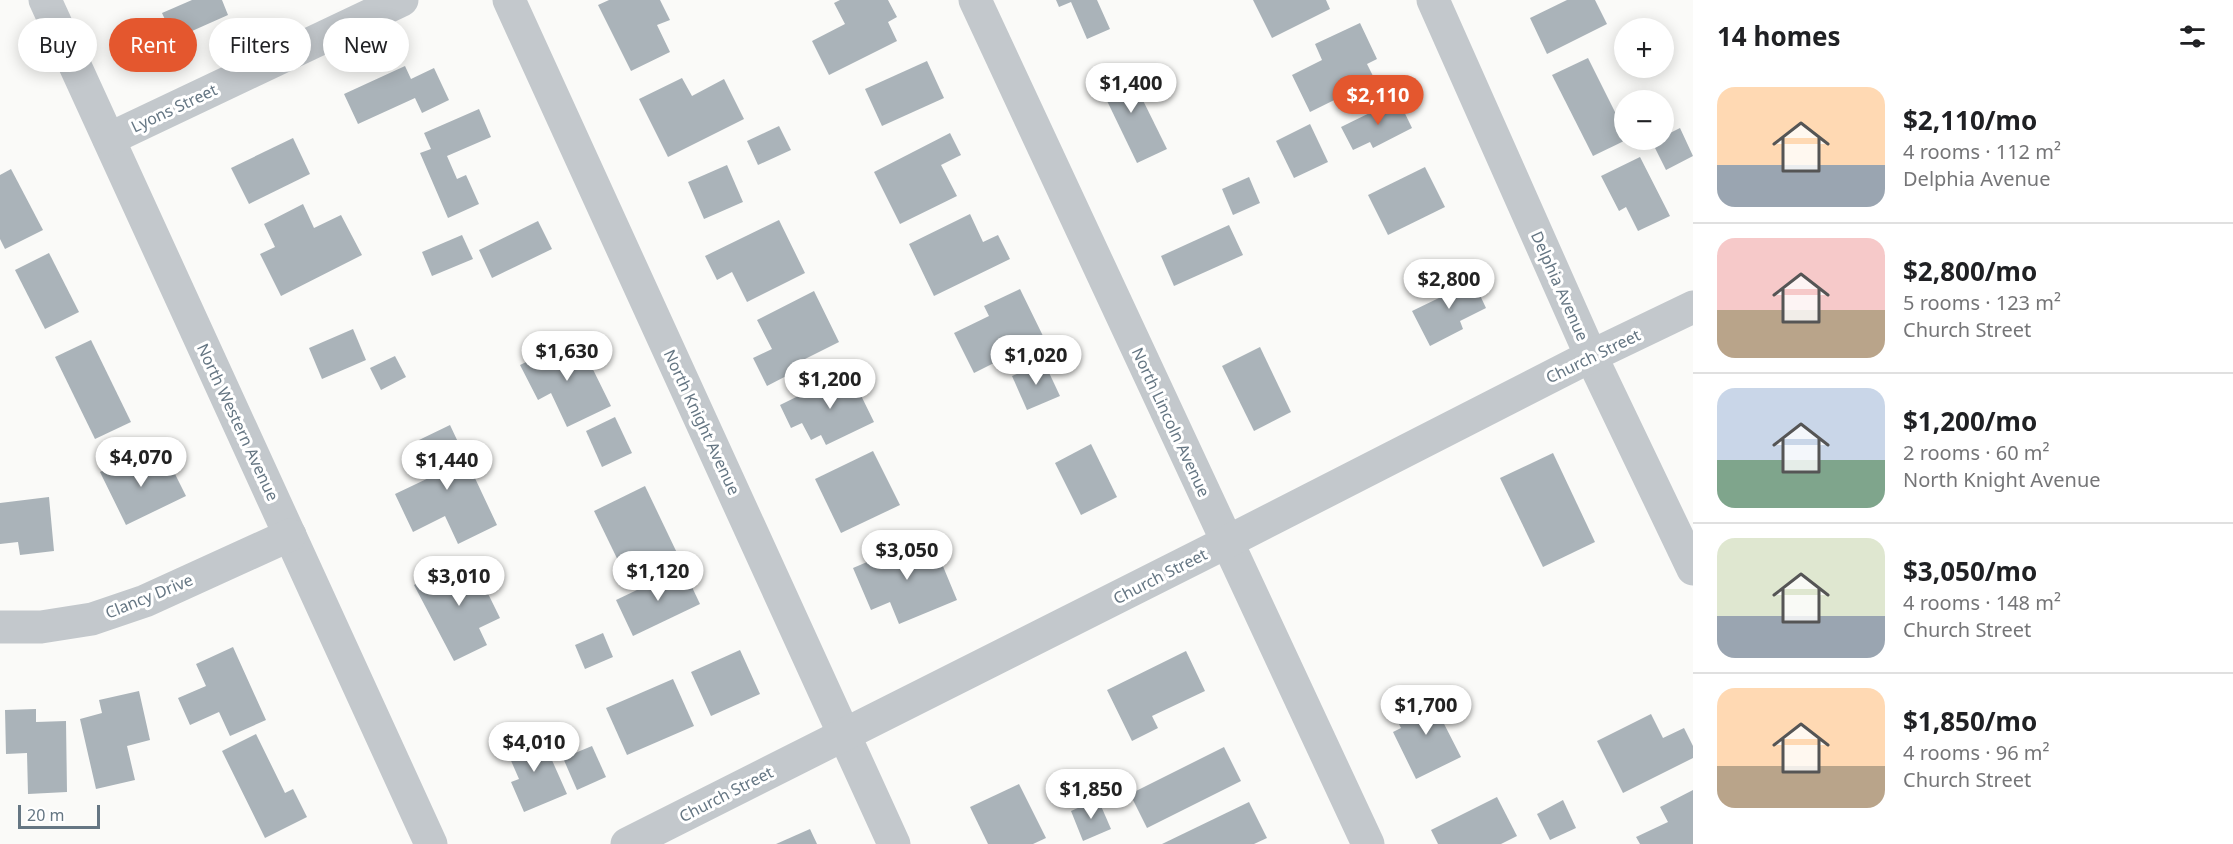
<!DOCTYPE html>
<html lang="en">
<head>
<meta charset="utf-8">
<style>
	body { margin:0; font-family:"Noto Sans",sans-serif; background:#f2f2f2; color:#202124; height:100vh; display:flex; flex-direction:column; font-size:22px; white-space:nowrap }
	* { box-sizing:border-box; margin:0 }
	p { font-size:20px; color:#757577 }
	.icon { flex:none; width:33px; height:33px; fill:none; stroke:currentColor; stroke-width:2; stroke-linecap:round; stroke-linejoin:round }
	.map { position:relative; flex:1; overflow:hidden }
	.sheet { display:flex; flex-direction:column; background:#fff; width:540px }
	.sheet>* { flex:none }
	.top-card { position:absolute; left:18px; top:18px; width:570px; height:54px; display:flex; gap:12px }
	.controls { position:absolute; left:1614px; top:18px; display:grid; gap:12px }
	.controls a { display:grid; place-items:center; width:60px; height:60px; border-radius:50%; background:#fff; box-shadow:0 3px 15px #0003; font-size:30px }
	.scale { position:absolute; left:18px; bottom:15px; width:82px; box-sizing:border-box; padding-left:6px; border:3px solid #657683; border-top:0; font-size:16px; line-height:21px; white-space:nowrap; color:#657683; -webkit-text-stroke:4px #fff; paint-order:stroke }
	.price { position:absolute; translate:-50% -51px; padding:0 14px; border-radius:21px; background:#fff; color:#222; font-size:20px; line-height:39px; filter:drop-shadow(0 2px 3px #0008) }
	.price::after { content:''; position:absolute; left:50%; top:36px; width:18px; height:14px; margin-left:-9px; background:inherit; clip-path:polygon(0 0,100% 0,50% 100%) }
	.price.active { background:#e4572e; color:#fff }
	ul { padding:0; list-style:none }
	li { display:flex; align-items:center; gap:18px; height:150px; padding:0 24px }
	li+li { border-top:2px solid #e0e0e0 }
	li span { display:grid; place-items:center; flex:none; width:168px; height:120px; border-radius:18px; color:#555 }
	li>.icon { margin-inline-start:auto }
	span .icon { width:72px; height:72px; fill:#fffc; stroke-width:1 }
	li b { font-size:26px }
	h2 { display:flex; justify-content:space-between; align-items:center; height:72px; padding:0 24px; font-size:26px }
	.pill { padding:0 21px; border-radius:27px; background:#fff; box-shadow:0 3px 15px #0003; font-size:21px; line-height:54px }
	.pill.active { background:#e4572e; color:#fff }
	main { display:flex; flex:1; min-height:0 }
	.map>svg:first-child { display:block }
	.building { fill:#aab3b9 }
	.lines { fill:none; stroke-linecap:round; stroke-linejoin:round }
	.minor { stroke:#c3c8cc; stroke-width:33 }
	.labels { text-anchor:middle; stroke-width:6; stroke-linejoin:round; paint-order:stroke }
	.street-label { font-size:16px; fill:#657683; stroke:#fff }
</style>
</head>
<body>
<main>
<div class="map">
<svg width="1693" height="844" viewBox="0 0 1693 844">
	<rect width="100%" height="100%" fill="#fafaf8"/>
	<g class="building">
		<polygon points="192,0 222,0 228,15 174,39 162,13"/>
		<polygon points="609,0 660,0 670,20 657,25 670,52 631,71 598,5"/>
		<polygon points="840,0 888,0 897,17 888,22 897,41 829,75 812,41 845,24 834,3"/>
		<polygon points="1056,0 1097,0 1110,29 1087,39 1071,2 1059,7"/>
		<polygon points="1253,0 1326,0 1330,9 1272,38"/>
		<polygon points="1567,0 1595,0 1607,24 1547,54 1530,18"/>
		<polygon points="1360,23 1377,59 1367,64 1375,80 1310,112 1292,75 1322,60 1315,44"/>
		<polygon points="1588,58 1624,130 1624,141 1593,156 1552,75"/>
		<polygon points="927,61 944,98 882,126 865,89"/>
		<polygon points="1125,64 1167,149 1137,163 1096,78"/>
		<polygon points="405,66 411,79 434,68 449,100 422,113 415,98 358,124 344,94"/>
		<polygon points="682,78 692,96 724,79 744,119 668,157 639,99"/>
		<polygon points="1398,99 1412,128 1373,148 1370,142 1353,150 1341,127"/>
		<polygon points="479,109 491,137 447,156 457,179 466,175 479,204 448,218 420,153 431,149 424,133"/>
		<polygon points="1310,124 1328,162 1294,178 1276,141"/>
		<polygon points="779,126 791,150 758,165 747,141"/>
		<polygon points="1680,128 1693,156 1666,170 1652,142 1664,140 1664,136"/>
		<polygon points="950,133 961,155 941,165 957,196 900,224 874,172"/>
		<polygon points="293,138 310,174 249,204 231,168"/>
		<polygon points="1640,157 1670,216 1638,231 1626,207 1619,211 1601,176"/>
		<polygon points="727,165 743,202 704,219 688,182"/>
		<polygon points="1425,167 1445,207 1388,235 1368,195"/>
		<polygon points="11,169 43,230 5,249 0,239 0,175"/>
		<polygon points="1249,177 1260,203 1233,215 1222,189"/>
		<polygon points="303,204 314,228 341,215 362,255 281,296 260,254 275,247 264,224"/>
		<polygon points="970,214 983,242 998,235 1010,259 934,296 909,244"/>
		<polygon points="779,220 805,273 747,302 732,272 717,280 705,256"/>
		<polygon points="538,221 552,249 492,278 479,250"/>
		<polygon points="1229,225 1243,255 1174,286 1161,256"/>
		<polygon points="462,235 473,259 432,276 422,252"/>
		<polygon points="49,253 79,312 45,329 15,270"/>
		<polygon points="1470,274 1486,308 1460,321 1463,329 1430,346 1412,311 1441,297 1438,290"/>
		<polygon points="1020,289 1044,338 974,373 954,333 989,316 984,306"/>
		<polygon points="814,291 839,342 791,366 794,372 767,386 753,358 772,349 757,320"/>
		<polygon points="353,329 366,360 322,379 309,348"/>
		<polygon points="577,337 611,406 567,427 551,393 538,400 520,365"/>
		<polygon points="91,340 131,422 95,439 55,357"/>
		<polygon points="1260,347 1291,412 1254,431 1222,366"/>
		<polygon points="395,356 406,377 381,390 370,368"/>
		<polygon points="1044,362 1060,396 1027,410 1012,376"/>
		<polygon points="849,371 874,422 826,445 821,435 811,440 802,423 791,428 780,405"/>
		<polygon points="615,417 632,453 602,467 586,431"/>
		<polygon points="450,425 497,525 458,544 445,516 413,532 395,494 435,475 419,440"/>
		<polygon points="1091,444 1117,497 1081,515 1055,463"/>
		<polygon points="873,451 900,505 841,533 815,479"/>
		<polygon points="138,453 149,474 170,464 186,496 126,525 100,472"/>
		<polygon points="1553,453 1595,542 1543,567 1500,478"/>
		<polygon points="645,486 678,555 627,579 594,511"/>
		<polygon points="49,497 54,551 20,555 18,542 0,544 0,503"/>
		<polygon points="930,535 957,600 899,624 890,602 871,610 853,568"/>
		<polygon points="470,557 500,618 479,628 487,645 454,661 414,585"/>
		<polygon points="683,568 700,604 633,636 616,600"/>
		<polygon points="603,633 613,657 585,669 575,645"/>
		<polygon points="233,647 266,720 230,736 219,712 190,725 178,698 206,686 196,664"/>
		<polygon points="740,650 760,694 711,716 691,672"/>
		<polygon points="1186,651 1205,691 1152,716 1158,728 1132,741 1107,690"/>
		<polygon points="673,679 694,726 627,755 606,708"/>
		<polygon points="139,691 150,740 127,746 135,780 96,789 80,719 102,713 99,700"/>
		<polygon points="1439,692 1449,712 1440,716 1461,757 1416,779 1393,732 1401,728 1394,714"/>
		<polygon points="36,709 36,722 66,721 67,792 28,794 27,753 6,754 5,710"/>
		<polygon points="1651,714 1663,738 1684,728 1693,746 1693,758 1623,793 1597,741"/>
		<polygon points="539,731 567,794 524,812 511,782 519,779 505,747"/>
		<polygon points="256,734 285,793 293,789 307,817 265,838 222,751"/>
		<polygon points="592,746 606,777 577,790 563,758"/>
		<polygon points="1224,747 1241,781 1147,828 1130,794"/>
		<polygon points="1019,784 1046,838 1033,844 988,844 970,807"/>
		<polygon points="1693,790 1693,844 1640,844 1636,837 1668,822 1660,807"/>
		<polygon points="1497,797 1517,836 1501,844 1438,844 1431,830"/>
		<polygon points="1098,799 1111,829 1083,841 1071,811"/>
		<polygon points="1563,800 1576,828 1550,840 1537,814"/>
		<polygon points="1249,802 1267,838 1254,844 1162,844"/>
		<polygon points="810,829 817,844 776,844"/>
	</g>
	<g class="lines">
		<g class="minor">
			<polyline points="45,0 431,844"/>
			<polyline points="509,0 894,844"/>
			<polyline points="975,0 1368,844"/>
			<polyline points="1433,0 1591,356 1693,569"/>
			<polyline points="109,139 402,0"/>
			<polyline points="0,627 41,627 92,619 145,601 290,535"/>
			<polyline points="627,844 1227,542 1591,356 1693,307"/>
		</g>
	</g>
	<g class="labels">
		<g class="street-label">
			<text transform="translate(174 108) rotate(-25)" y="6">Lyons Street</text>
			<text transform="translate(1560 286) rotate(66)" y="6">Delphia Avenue</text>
			<text transform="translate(1593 356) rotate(-26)" y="6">Church Street</text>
			<text transform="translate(238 422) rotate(65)" y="6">North Western Avenue</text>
			<text transform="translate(702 422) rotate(65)" y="6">North Knight Avenue</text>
			<text transform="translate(1171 422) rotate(65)" y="6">North Lincoln Avenue</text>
			<text transform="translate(1160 576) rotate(-27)" y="6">Church Street</text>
			<text transform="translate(149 596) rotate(-22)" y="6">Clancy Drive</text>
			<text transform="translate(726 794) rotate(-27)" y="6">Church Street</text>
		</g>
	</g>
</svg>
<div class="controls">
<a>+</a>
<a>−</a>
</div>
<div class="scale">20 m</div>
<b class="price" style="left:1131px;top:114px">$1,400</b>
<b class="price active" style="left:1378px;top:126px">$2,110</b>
<b class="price" style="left:1449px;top:310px">$2,800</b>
<b class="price" style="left:567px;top:382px">$1,630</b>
<b class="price" style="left:1036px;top:386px">$1,020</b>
<b class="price" style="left:830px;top:410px">$1,200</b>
<b class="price" style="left:141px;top:488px">$4,070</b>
<b class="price" style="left:447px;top:491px">$1,440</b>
<b class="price" style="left:907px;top:581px">$3,050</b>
<b class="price" style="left:658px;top:602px">$1,120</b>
<b class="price" style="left:459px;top:607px">$3,010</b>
<b class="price" style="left:1426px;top:736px">$1,700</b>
<b class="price" style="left:534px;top:773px">$4,010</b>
<b class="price" style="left:1091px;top:820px">$1,850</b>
<div class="top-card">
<a class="pill">Buy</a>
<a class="pill active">Rent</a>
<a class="pill">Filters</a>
<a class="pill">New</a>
</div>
</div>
<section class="sheet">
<h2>14 homes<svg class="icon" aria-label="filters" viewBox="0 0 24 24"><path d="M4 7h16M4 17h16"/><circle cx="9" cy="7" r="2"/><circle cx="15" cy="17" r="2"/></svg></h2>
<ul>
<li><span style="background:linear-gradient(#ffd9b3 65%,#9aa5b1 0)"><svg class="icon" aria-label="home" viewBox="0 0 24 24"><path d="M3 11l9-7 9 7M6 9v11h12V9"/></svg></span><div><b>$2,110/mo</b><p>4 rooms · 112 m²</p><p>Delphia Avenue</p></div></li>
<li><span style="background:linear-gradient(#f6c9c9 60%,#b9a48a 0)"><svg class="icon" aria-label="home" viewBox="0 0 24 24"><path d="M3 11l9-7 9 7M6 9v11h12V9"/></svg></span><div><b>$2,800/mo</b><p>5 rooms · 123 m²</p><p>Church Street</p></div></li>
<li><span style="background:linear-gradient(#c9d6e8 60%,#7fa58c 0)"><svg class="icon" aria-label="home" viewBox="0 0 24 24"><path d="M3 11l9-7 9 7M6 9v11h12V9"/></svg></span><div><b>$1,200/mo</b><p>2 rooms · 60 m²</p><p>North Knight Avenue</p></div></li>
<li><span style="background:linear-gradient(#dfe7d0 65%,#9aa5b1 0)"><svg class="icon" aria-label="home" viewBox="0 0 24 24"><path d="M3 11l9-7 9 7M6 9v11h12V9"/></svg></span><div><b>$3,050/mo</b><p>4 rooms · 148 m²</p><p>Church Street</p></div></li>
<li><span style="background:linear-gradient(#ffd9b3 65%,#b9a48a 0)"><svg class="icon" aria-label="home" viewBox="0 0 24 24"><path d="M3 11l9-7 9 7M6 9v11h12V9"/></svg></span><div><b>$1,850/mo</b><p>4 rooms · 96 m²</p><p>Church Street</p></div></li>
</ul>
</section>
</main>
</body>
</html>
